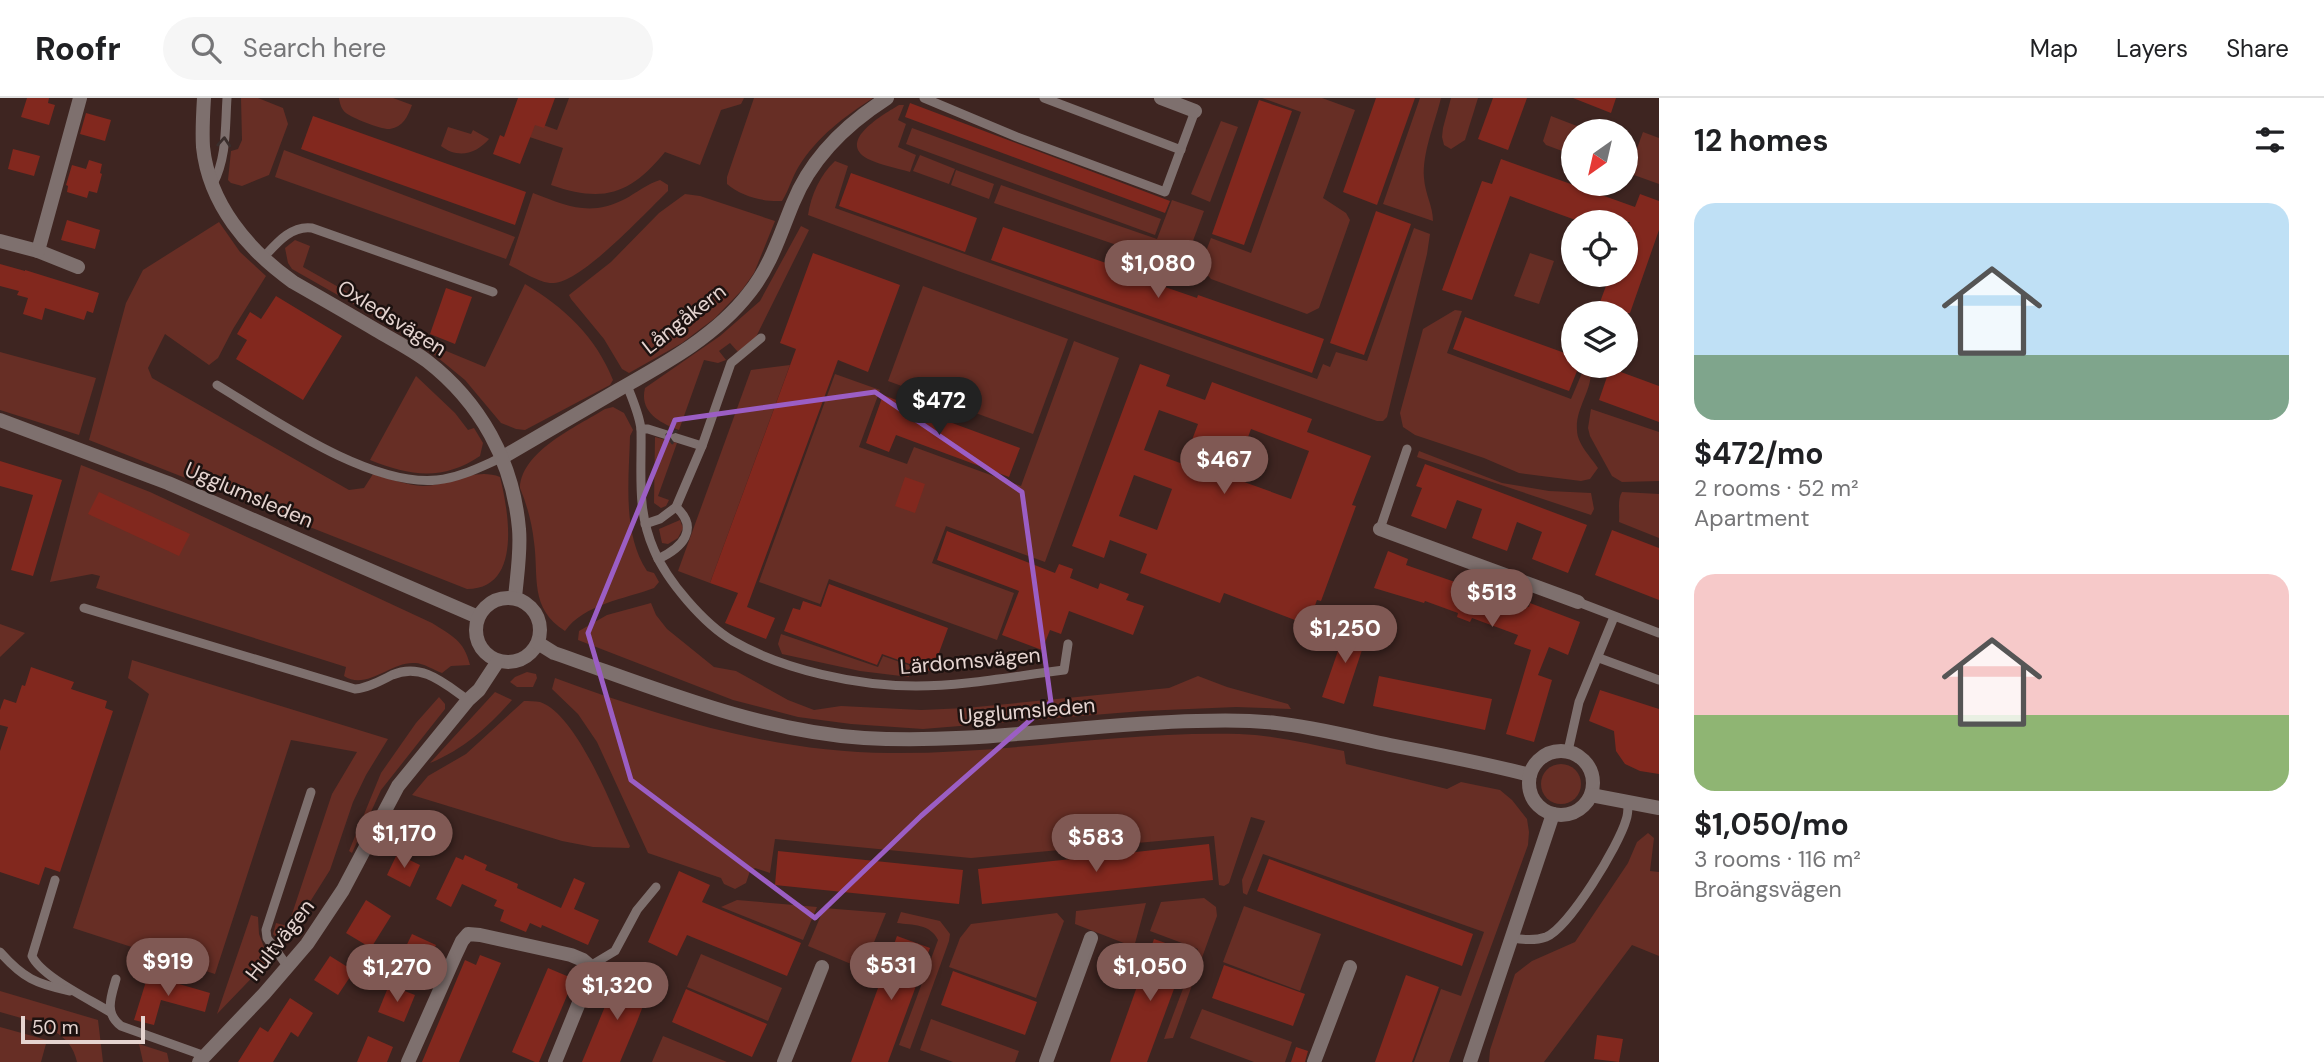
<!DOCTYPE html>
<html lang="en">
<head>
<meta charset="utf-8">
<style>
	body { margin:0; font-family:"DM Sans",sans-serif; background:#f6f6f6; color:#202124; height:100vh; display:flex; flex-direction:column; font-size:26px; white-space:nowrap }
	* { box-sizing:border-box; margin:0 }
	p { font-size:23px; color:#757577 }
	.icon { flex:none; width:38px; height:38px; fill:none; stroke:currentColor; stroke-width:2; stroke-linecap:round; stroke-linejoin:round }
	.map { position:relative; flex:1; overflow:hidden }
	.drawer { display:flex; flex-direction:column; background:#fff; width:665px }
	.drawer>* { flex:none }
	.needle { width:46px; rotate:214deg }
	.controls { position:absolute; left:1561px; top:21px; display:grid; gap:14px }
	.controls a { display:grid; place-items:center; width:77px; height:77px; border-radius:50%; background:#fff; box-shadow:0 2px 5px #0004; font-size:35px }
	.scale { position:absolute; left:21px; bottom:18px; width:124px; box-sizing:border-box; padding-left:7px; border:4px solid #e5d4d0; border-top:0; font-size:19px; line-height:24px; white-space:nowrap; color:#e5d4d0; -webkit-text-stroke:5px #1d1210; paint-order:stroke }
	.price { position:absolute; translate:-50% -60px; padding:0 16px; border-radius:24px; background:#805954; color:#fff; font-size:23px; line-height:46px; filter:drop-shadow(0 2px 4px #0008) }
	.price::after { content:''; position:absolute; left:50%; top:42px; width:21px; height:16px; margin-left:-10px; background:inherit; clip-path:polygon(0 0,100% 0,50% 100%) }
	.price.active { background:#222; color:#fff }
	ul { padding:0; list-style:none }
	li { display:grid; align-content:center; gap:14px; height:371px; padding:0 35px }
	li span { display:grid; place-items:center; height:217px; border-radius:21px; color:#555 }
	li>.icon { margin-inline-start:auto }
	span .icon { width:126px; height:126px; fill:#fffc; stroke-width:1 }
	li b { font-size:30px }
	h2 { display:flex; justify-content:space-between; align-items:center; height:84px; padding:0 35px; font-size:30px }
	header { display:flex; align-items:center; gap:42px; box-sizing:border-box; height:98px; padding:0 35px; background:#fff; border-bottom:2px solid #e0e0e0 }
	header strong { font-size:33px }
	nav { display:flex; gap:38px; margin-inline-start:auto; font-size:24px }
	.search { width:490px; height:63px; background:#f6f6f6; display:flex; align-items:center; gap:18px; box-sizing:border-box; padding:0 24px; border-radius:38px; color:#757577; font-size:26px }
	main { display:flex; flex:1; min-height:0 }
	.map>svg:first-child { display:block }
	.green { fill:#672e25 }
	.building { fill:#82281e; fill-rule:evenodd }
	.lines { fill:none; stroke-linecap:round; stroke-linejoin:round }
	.service { stroke:#7e706e; stroke-width:9 }
	.minor { stroke:#7e706e; stroke-width:14 }
	.tertiary { stroke:#7e706e; stroke-width:14 }
	.oneway { stroke:#3a2e2c }
	.marked { fill:none; stroke:#9b5ec4; stroke-width:5; stroke-linejoin:round }
	.labels { text-anchor:middle; stroke-width:5; stroke-linejoin:round; paint-order:stroke }
	.street-label { font-size:21px; fill:#e5d4d0; stroke:#1d1210 }
</style>
</head>
<body>
<header>
<strong>Roofr</strong>
<div class="search"><svg class="icon" aria-label="search" viewBox="0 0 24 24"><circle cx="10" cy="10" r="6"/><path d="M15 15l6 6"/></svg>Search here</div>
<nav><a>Map</a><a>Layers</a><a>Share</a></nav>
</header>
<main>
<div class="map">
<svg width="1659" height="964" viewBox="0 0 1659 964">
	<rect width="100%" height="100%" fill="#3e2521"/>
	<g class="green">
		<polygon points="241,0 258,0 283,10 288,26 269,77 242,88 231,85 228,82 231,53 238,51 242,42"/>
		<path d="M339,0H393L412,7C408,18 403,29 390,31C382,32 352,20 346,15C341,11 340,6 339,0Z"/>
		<path d="M569,0H744L741,6L721,12L700,67L665,54C630,97 603,105 551,87L563,50L508,32L513,16L557,32Z"/>
		<path d="M754,0H873C845,18 817,39 799,68C792,79 789,92 782,103C763,104 741,98 727,86V79Z"/>
		<polygon points="1262,0 1322,0 1355,12 1323,100 1346,115 1350,122 1319,210 1307,216 1211,181 1200,169 1211,140 1251,155 1301,14"/>
		<path d="M1420,0H1441C1435,25 1422,55 1424,80C1425,96 1433,108 1433,123L1383,106Z"/>
		<polygon points="1451,0 1478,0 1465,42 1451,51 1444,47 1442,39 1443,30"/>
		<path d="M899,7H904L898,22L906,26L898,49L916,57L910,74C897,70 880,67 868,61C835,43 886,15 899,7Z"/>
		<polygon points="1551,18 1590,33 1573,33 1573,57 1546,47 1543,43"/>
		<polygon points="1221,23 1238,29 1210,104 1191,96"/>
		<path d="M448,29L471,36L473,32L489,41C476,56 458,61 441,48Z"/>
		<polygon points="912,30 1161,121 1155,137 906,46"/>
		<polygon points="1643,34 1659,40 1659,86 1634,77 1631,67"/>
		<polygon points="284,52 515,139 506,161 275,79"/>
		<polygon points="920,57 955,71 949,86 913,73"/>
		<path d="M835,63L848,68L835,110L1317,281L1323,266L1330,269L1336,254L1367,263L1414,130L1430,136L1427,156L1387,319L1383,323H1377L958,173L808,117C811,97 820,77 835,63Z"/>
		<polygon points="956,72 994,86 989,101 951,87"/>
		<path d="M660,82L668,87V93C646,114 582,184 554,185C540,186 522,173 509,167L533,95C567,108 590,119 625,101C636,95 647,86 660,82Z"/>
		<polygon points="1001,87 1157,141 1172,102 1204,113 1184,167 1178,168 994,105"/>
		<polygon points="685,96 700,98 775,123 754,175 742,192 715,220 682,245 629,275 622,271 604,241 571,201 569,197 611,164 659,115"/>
		<path d="M219,124L240,154L266,178L233,231L218,260L209,267L165,236L148,270L152,280L349,392L364,390L373,376C389,381 407,387 423,388C450,388 474,369 500,379C509,415 522,491 467,491L89,342L126,205L143,172Z"/>
		<path d="M801,128L809,132L755,241L738,254L730,245L719,253L726,262L718,265L704,262L679,332C660,325 639,314 645,290L720,238L760,203Z"/>
		<path d="M295,142L310,148L303,169L395,221L439,250L485,269L525,186C564,209 596,239 613,282L610,287L525,332L516,331L501,325L465,282L415,241L292,171L288,165L285,150Z"/>
		<polygon points="1530,155 1554,163 1539,206 1514,198"/>
		<polygon points="923,188 1068,241 1033,336 888,283"/>
		<path d="M1455,212L1462,213L1447,255L1571,301L1585,268H1590C1595,290 1575,309 1577,332C1577,346 1591,359 1598,370L1590,381L1581,383L1519,375L1484,360L1415,337L1403,329L1400,315L1423,231Z"/>
		<polygon points="1074,243 1119,260 1045,464 946,428 932,465 1014,495 997,542 829,481 820,506 759,484 835,276 880,292 859,349 907,366 914,349 1021,388"/>
		<polygon points="0,254 96,280 79,337 0,312"/>
		<polygon points="790,267 710,485 678,473 751,272"/>
		<path d="M416,278L455,315L468,332L474,330L483,345L480,358C443,383 410,378 370,362Z"/>
		<path d="M613,309L624,315L633,332L630,338C629,381 622,435 647,473L654,475L659,484L654,490C625,501 584,506 565,533C529,510 539,479 534,444C532,425 527,407 520,390C521,353 578,328 605,311Z"/>
		<polygon points="1591,311 1659,334 1659,383 1622,384 1612,378 1590,338 1588,330"/>
		<polygon points="655,339 677,345 658,398 669,402 666,408 661,410 654,405"/>
		<polygon points="1419,353 1502,385 1549,393 1591,395 1594,411 1591,417 1417,359"/>
		<path d="M81,367L150,394L432,525C452,538 464,542 470,567L451,568L442,575C434,572 423,565 415,565C391,563 367,593 344,578L346,569L96,490L100,478L92,476L50,484Z"/>
		<path d="M1622,394L1659,396V440L1619,424C1620,414 1617,402 1622,394Z"/>
		<polygon points="680,422 683,430 678,440 668,446 662,445 659,431"/>
		<polygon points="651,505 656,517 667,531 714,569 736,573 788,602 814,612 841,608 921,612 966,610 1169,590 1198,578 1227,589 1288,606 1291,611 1236,609 1142,613 923,631 851,626 798,619 733,602 578,542 579,533 607,517"/>
		<polygon points="0,526 25,535 0,559"/>
		<polygon points="781,536 878,569 883,558 911,568 909,579 860,573 782,556 778,546"/>
		<polygon points="132,562 388,641 366,677 353,704 330,772 286,842 280,844 273,836 276,825 288,828 332,696 357,654 291,642 215,876 73,830 149,596 128,580"/>
		<polygon points="527,574 536,576 537,580 533,589 517,589 510,584 515,579"/>
		<path d="M555,580C662,619 775,655 890,655C1007,656 1122,633 1239,636C1274,637 1309,646 1344,653L1346,666L1447,691L1461,684L1500,692L1512,702L1527,721L1529,734L1528,747L1449,964H1414L1441,891L1461,898L1484,834L1263,756L1247,797L1243,795L1242,782L1265,723L1251,719L1229,785L1224,788L1219,787L1214,738L971,760L775,741L770,775L755,770L750,773L746,785L735,791L724,786L721,780L648,755L597,644L578,616L552,591Z"/>
		<path d="M495,594L512,602C488,629 464,651 430,665Z"/>
		<polygon points="439,599 445,606 445,611 381,692 352,755 349,753 381,675 416,625"/>
		<path d="M524,603C529,603 535,603 540,604C578,617 613,712 630,748L629,750L593,749L562,743L412,697L428,678L466,656Z"/>
		<circle cx="1561" cy="686" r="20"/>
		<polygon points="1648,735 1654,740 1650,773 1659,774 1659,858 1632,847 1544,964 1489,964 1490,952 1515,876 1532,863 1575,844 1628,765 1637,744"/>
		<polygon points="1204,800 1216,809 1217,818 1173,940 1164,941 1198,851 1150,833 1161,804"/>
		<polygon points="737,802 817,809 803,842 721,809"/>
		<polygon points="1146,805 1134,849 1075,826 1076,813"/>
		<polygon points="1244,808 1321,836 1300,893 1223,864"/>
		<polygon points="824,810 886,815 863,871 808,848"/>
		<path d="M901,814L940,823L950,836L949,843L910,951L899,947L938,842C931,826 912,827 897,825Z"/>
		<polygon points="1057,815 1064,823 1036,900 949,869 960,840 971,826"/>
		<polygon points="251,817 258,819 259,836 269,862 217,916"/>
		<polygon points="701,856 782,890 768,923 687,889"/>
		<path d="M0,893L98,922L103,964H77C70,929 30,923 0,914Z"/>
		<polygon points="1202,911 1292,944 1285,964 1254,964 1190,940"/>
		<polygon points="931,921 1019,953 1015,964 953,964 920,952"/>
		<polygon points="0,929 47,942 41,964 0,964"/>
		<polygon points="663,938 727,964 652,964"/>
		<polygon points="139,946 167,955 169,964 143,964"/>
	</g>
	<g class="building">
		<polygon points="27,0 49,0 48,5 55,7 49,27 21,19"/>
		<polygon points="518,0 555,0 544,30 535,27 520,66 493,56 500,37 504,39"/>
		<polygon points="1376,0 1415,0 1377,107 1343,94"/>
		<polygon points="1493,0 1527,0 1508,52 1478,41"/>
		<polygon points="1573,0 1616,0 1611,15"/>
		<polygon points="1259,2 1292,13 1244,147 1212,136"/>
		<polygon points="910,5 1170,103 1165,115 905,19"/>
		<polygon points="86,15 111,22 105,43 80,36"/>
		<polygon points="313,18 526,94 515,127 301,51"/>
		<polygon points="13,51 40,58 34,78 8,71"/>
		<polygon points="1501,61 1635,109 1640,96 1659,103 1659,132 1630,215 1596,215 1610,177 1626,177 1626,135 1630,124 1581,124 1510,98 1472,202 1442,192 1482,83 1492,86"/>
		<polygon points="89,62 102,66 100,75 102,76 97,95 89,93 87,100 67,94 68,88 66,87 72,67 86,71"/>
		<polygon points="851,75 977,120 965,154 839,108"/>
		<polygon points="1376,113 1411,126 1364,257 1330,245"/>
		<polygon points="67,122 100,132 95,151 61,142"/>
		<polygon points="1003,129 1166,186 1165,189 1197,200 1198,197 1324,241 1312,275 991,162"/>
		<polygon points="813,155 900,187 868,274 838,262 747,509 775,520 766,541 725,525 738,495 710,485 796,251 780,245"/>
		<polygon points="0,166 25,173 25,172 99,195 93,215 87,213 84,222 45,210 42,222 23,216 28,200 17,197 19,193 0,188"/>
		<polygon points="446,190 472,199 455,246 430,236"/>
		<polygon points="276,198 342,238 303,302 236,261 247,242 237,236 250,214 261,221"/>
		<polygon points="1465,219 1573,258 1573,268 1579,268 1569,293 1453,251"/>
		<path d="M1140,266L1170,277L1166,288L1205,302L1212,284L1312,321L1307,334L1371,358L1352,407L1356,408L1321,503L1317,502L1308,527L1224,495L1220,505L1140,475L1147,456L1110,442L1104,460L1072,448ZM1159,312L1198,326L1183,366L1144,352ZM1251,331L1309,353L1291,401L1233,380ZM1134,377L1172,391L1157,432L1119,418Z"/>
		<polygon points="1610,270 1659,288 1659,324 1599,302"/>
		<polygon points="883,297 907,306 906,308 1020,350 1009,379 896,337 889,354 866,345"/>
		<polygon points="0,363 62,382 33,478 11,472 33,397 0,388"/>
		<polygon points="1425,366 1587,427 1568,475 1532,461 1542,434 1517,424 1507,453 1472,440 1482,411 1457,402 1446,431 1411,418 1422,390 1416,388"/>
		<polygon points="905,379 925,386 915,415 895,408"/>
		<polygon points="99,394 190,436 179,458 88,416"/>
		<polygon points="1612,432 1659,450 1659,502 1595,477"/>
		<polygon points="947,433 1055,475 1059,466 1073,471 1070,480 1098,491 1100,485 1129,496 1126,502 1144,508 1133,537 1069,513 1061,536 1050,532 1042,552 1002,537 1019,493 937,462"/>
		<polygon points="1388,453 1408,461 1406,467 1455,484 1457,478 1475,485 1474,489 1529,509 1530,505 1580,524 1568,557 1549,549 1538,577 1552,582 1534,644 1506,636 1531,552 1514,546 1518,537 1472,520 1470,524 1457,519 1458,515 1425,503 1424,505 1374,490"/>
		<polygon points="829,486 948,530 932,574 882,556 877,567 784,533 793,510 800,512 803,503 821,509"/>
		<polygon points="1347,527 1368,534 1344,606 1322,599"/>
		<polygon points="31,569 74,584 71,591 107,603 105,610 113,613 60,774 45,769 39,787 0,774 0,653 8,629 0,627 0,612 4,601 16,605 22,587 25,588"/>
		<polygon points="1379,578 1492,601 1485,632 1373,608"/>
		<polygon points="1600,592 1659,611 1659,676 1640,673 1625,666 1616,653 1614,633 1589,623"/>
		<polygon points="1209,746 1213,782 982,806 978,771"/>
		<polygon points="778,753 963,772 959,806 775,787"/>
		<polygon points="397,756 420,767 410,789 387,777"/>
		<polygon points="465,757 487,767 485,772 518,786 517,790 561,810 574,780 585,785 574,811 599,822 588,847 542,827 541,830 530,825 526,834 500,823 504,812 494,808 497,802 462,786 451,809 436,801 456,759 463,762"/>
		<polygon points="1269,761 1473,836 1462,868 1257,793"/>
		<polygon points="679,773 710,787 702,804 801,845 787,878 687,837 677,858 648,844"/>
		<polygon points="366,802 391,818 371,850 346,835"/>
		<polygon points="412,836 436,847 425,872 400,861"/>
		<polygon points="897,838 930,850 888,964 851,964"/>
		<polygon points="1154,841 1188,853 1147,964 1110,964"/>
		<polygon points="480,857 501,865 459,964 422,964 465,862 476,867"/>
		<polygon points="330,858 354,873 338,897 314,882"/>
		<polygon points="1224,867 1305,896 1293,928 1212,900"/>
		<polygon points="548,870 574,881 539,964 535,964 512,954"/>
		<polygon points="953,873 1037,904 1025,937 941,907"/>
		<polygon points="148,877 210,895 205,914 161,902 154,927 134,922"/>
		<polygon points="618,877 650,890 636,926 620,964 582,964"/>
		<polygon points="1406,877 1439,889 1412,964 1375,964"/>
		<polygon points="389,887 415,897 404,924 378,914"/>
		<polygon points="686,891 767,926 752,959 672,924"/>
		<polygon points="290,900 313,915 298,939 291,934 273,964 238,964 260,929 268,934"/>
		<polygon points="1597,937 1623,941 1619,964 1594,961"/>
		<polygon points="368,938 393,949 387,964 357,964"/>
		<polygon points="1296,949 1308,953 1305,964 1291,964"/>
	</g>
	<g class="lines">
		<g class="service">
			<polyline points="924,0 1017,39 1165,94 1195,13"/>
			<polyline points="1044,0 1181,52"/>
			<path d="M213,86C227,59 225,30 227,0"/>
			<path d="M263,160C276,146 291,127 312,130L493,194"/>
			<path d="M217,287C273,321 370,389 437,382C460,380 482,368 503,359"/>
			<path d="M627,287C632,301 640,318 641,332C642,375 636,411 654,452C667,483 704,526 733,543C783,572 858,588 916,588C965,588 1015,578 1064,572L1068,546"/>
			<polyline points="641,331 648,331 702,348"/>
			<polyline points="645,426 660,421 676,409 702,348 731,265 761,240"/>
			<polyline points="1380,431 1407,351"/>
			<path d="M658,461C682,450 700,431 676,409"/>
			<polyline points="1578,504 1659,535"/>
			<path d="M84,510L355,591C368,590 380,583 392,577C422,564 445,586 468,602"/>
			<polyline points="1599,560 1659,582"/>
			<polyline points="1568,653 1579,604 1614,519"/>
			<path d="M55,782L32,858C41,878 89,901 110,914"/>
			<path d="M1513,840C1524,842 1535,843 1546,839C1569,830 1619,747 1626,722C1628,717 1628,711 1628,706"/>
			<path d="M0,854C23,880 36,886 70,893"/>
			<polyline points="590,868 615,853 637,812 656,789"/>
			<polyline points="288,869 267,840 266,832 311,694"/>
			<path d="M116,881C111,899 104,915 121,928L205,958"/>
		</g>
		<g class="minor">
			<polyline points="1161,0 1195,13"/>
			<polyline points="0,143 38,153 78,169"/>
			<polyline points="38,153 80,0"/>
			<path d="M503,359C541,337 579,315 618,292C664,266 716,238 749,195C771,168 780,136 793,105C811,60 848,25 887,0"/>
			<polyline points="1380,431 1578,504"/>
			<polyline points="408,964 455,858 462,843 468,836 480,837 571,857 583,862 590,868 589,880 555,964"/>
			<polyline points="784,964 822,869"/>
			<polyline points="1046,964 1091,840"/>
			<polyline points="1314,964 1350,869"/>
			<polyline points="1470,964 1553,716"/>
		</g>
		<g class="tertiary">
			<path d="M204,0C203,16 202,33 203,49C209,106 248,152 293,184C321,200 349,216 376,232C393,242 411,251 427,263C480,304 513,363 519,431C521,453 517,477 515,500"/>
			<polyline points="0,322 168,385 478,519"/>
			<circle cx="508" cy="532" r="32"/>
			<path d="M538,545L554,555C655,590 757,633 864,640C976,647 1086,625 1197,623C1222,622 1250,622 1276,625C1314,629 1352,639 1390,647C1437,656 1484,665 1530,677"/>
			<circle cx="1561" cy="685" r="32"/>
			<polyline points="1591,697 1659,710"/>
			<polyline points="199,964 264,896 307,846 343,792 398,688 468,602 479,592 498,563"/>
		</g>
	</g>
	<defs><path id="oneway-chevron" d="M-2-3.5L2.5 0L-2 3.5" fill="none" stroke-width="1.6" stroke-linecap="round" stroke-linejoin="round" transform="scale(1.75)"/></defs>
	<g class="oneway">
		<use href="#oneway-chevron" transform="translate(224 44) rotate(-86)"/>
		<use href="#oneway-chevron" transform="translate(671 338) rotate(-162)"/>
	</g>
	<path class="marked" d="M875,294L1022,394L1051,604L921,718L815,820L631,682L588,535L675,322Z"/>
	<g class="labels">
		<g class="street-label">
			<text transform="translate(392 220) rotate(32)" y="7">Oxledsvägen</text>
			<text transform="translate(684 221) rotate(-38)" y="7">Långåkern</text>
			<text transform="translate(249 397) rotate(23)" y="7">Ugglumsleden</text>
			<text transform="translate(970 563) rotate(-5)" y="7">Lärdomsvägen</text>
			<text transform="translate(1027 613) rotate(-5)" y="7">Ugglumsleden</text>
			<text transform="translate(280 842) rotate(-52)" y="7">Hultvägen</text>
		</g>
	</g>
</svg>
<div class="controls">
<a><svg class="needle" viewBox="-14 -14 28 28"><path d="M0-13l5 13h-10z" fill="#e53935"/><path d="M0 13l5-13h-10z" fill="#757577"/></svg></a>
<a><svg class="icon" aria-label="locate" viewBox="0 0 24 24"><circle cx="12" cy="12" r="6"/><path d="M12 2v4M12 18v4M2 12h4M18 12h4"/></svg></a>
<a><svg class="icon" aria-label="layers" viewBox="0 0 24 24"><path d="M12 4l9 5-9 5-9-5zM3 14l9 5 9-5"/></svg></a>
</div>
<div class="scale">50 m</div>
<b class="price" style="left:1158px;top:202px">$1,080</b>
<b class="price active" style="left:939px;top:339px">$472</b>
<b class="price" style="left:1224px;top:398px">$467</b>
<b class="price" style="left:1492px;top:531px">$513</b>
<b class="price" style="left:1345px;top:567px">$1,250</b>
<b class="price" style="left:404px;top:772px">$1,170</b>
<b class="price" style="left:1096px;top:776px">$583</b>
<b class="price" style="left:168px;top:900px">$919</b>
<b class="price" style="left:891px;top:904px">$531</b>
<b class="price" style="left:1150px;top:905px">$1,050</b>
<b class="price" style="left:397px;top:906px">$1,270</b>
<b class="price" style="left:617px;top:924px">$1,320</b>
</div>
<section class="drawer">
<h2>12 homes<svg class="icon" aria-label="filters" viewBox="0 0 24 24"><path d="M4 7h16M4 17h16"/><circle cx="9" cy="7" r="2"/><circle cx="15" cy="17" r="2"/></svg></h2>
<ul>
<li><span style="background:linear-gradient(#bfe0f5 70%,#7fa58c 0)"><svg class="icon" aria-label="home" viewBox="0 0 24 24"><path d="M3 11l9-7 9 7M6 9v11h12V9"/></svg></span><div><b>$472/mo</b><p>2 rooms · 52 m²</p><p>Apartment</p></div></li>
<li><span style="background:linear-gradient(#f6c9c9 65%,#8fb573 0)"><svg class="icon" aria-label="home" viewBox="0 0 24 24"><path d="M3 11l9-7 9 7M6 9v11h12V9"/></svg></span><div><b>$1,050/mo</b><p>3 rooms · 116 m²</p><p>Broängsvägen</p></div></li>
</ul>
</section>
</main>
</body>
</html>
